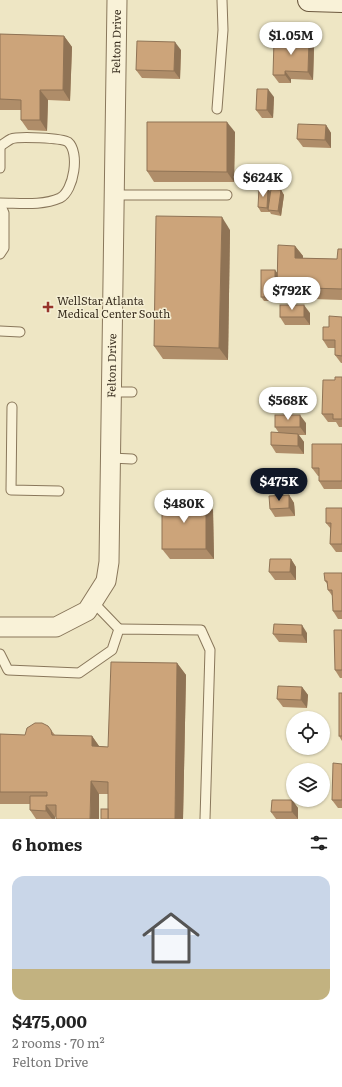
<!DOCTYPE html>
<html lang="en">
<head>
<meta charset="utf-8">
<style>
	body { margin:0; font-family:Literata,serif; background:#f2f2f2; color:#222; height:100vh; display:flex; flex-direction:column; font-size:15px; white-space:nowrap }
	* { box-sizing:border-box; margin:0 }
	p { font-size:13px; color:#767676 }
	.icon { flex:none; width:22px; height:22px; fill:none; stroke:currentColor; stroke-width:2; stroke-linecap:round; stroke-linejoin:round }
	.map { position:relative; height:819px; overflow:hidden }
	.sheet { display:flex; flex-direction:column; background:#fff; flex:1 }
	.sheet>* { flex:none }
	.fabs { position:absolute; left:286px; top:711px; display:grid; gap:8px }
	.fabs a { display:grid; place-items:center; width:44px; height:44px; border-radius:50%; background:#fff; box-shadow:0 1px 3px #0004; font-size:20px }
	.price { position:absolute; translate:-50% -34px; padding:0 9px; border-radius:14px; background:#fff; color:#222; font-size:13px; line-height:26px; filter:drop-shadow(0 1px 2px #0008) }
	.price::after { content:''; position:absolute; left:50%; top:24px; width:12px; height:9px; margin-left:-6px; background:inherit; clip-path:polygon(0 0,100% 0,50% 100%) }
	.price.active { background:#111827; color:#fff }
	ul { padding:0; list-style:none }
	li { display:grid; align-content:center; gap:8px; height:212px; padding:0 12px }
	li span { display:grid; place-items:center; height:124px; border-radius:12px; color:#555 }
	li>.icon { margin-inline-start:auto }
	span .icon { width:72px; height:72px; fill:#fffc; stroke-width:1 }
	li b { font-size:17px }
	h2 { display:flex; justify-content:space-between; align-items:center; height:48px; padding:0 12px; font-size:17px }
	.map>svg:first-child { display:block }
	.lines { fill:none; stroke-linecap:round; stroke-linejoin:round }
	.lane-casing { stroke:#89775b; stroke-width:11 }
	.street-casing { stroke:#89775b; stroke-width:21 }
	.secondary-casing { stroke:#6b583e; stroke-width:24 }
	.lane { stroke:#f9f2d8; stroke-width:9 }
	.street { stroke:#f9f2d8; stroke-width:19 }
	.secondary { stroke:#f9f2d8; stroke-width:22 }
	.wall { fill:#af8d69 }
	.shaded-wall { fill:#8f7355 }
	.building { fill:#cca47a; stroke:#8f7355 }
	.poi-dot { fill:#97342b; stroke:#f5efd4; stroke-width:1.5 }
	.labels { text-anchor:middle; stroke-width:3; stroke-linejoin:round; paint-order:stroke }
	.street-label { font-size:11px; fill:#392e1f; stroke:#f5efd4 }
	.poi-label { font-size:11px; fill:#392e1f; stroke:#f5efd4; text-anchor:start }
</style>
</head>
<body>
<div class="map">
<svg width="342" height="819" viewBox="0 0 342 819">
	<rect width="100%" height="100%" fill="#eee6c4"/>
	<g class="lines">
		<defs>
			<g id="lane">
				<polyline points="217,109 223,30 222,0"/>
				<polyline points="0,146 0,168"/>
				<polyline points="114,195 227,195"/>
				<path d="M0,203C20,203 42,206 60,198C74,191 80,152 68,142C62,138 18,136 11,139C7,141 4,144 0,146"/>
				<polyline points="0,204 4,213 4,248 0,254"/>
				<polyline points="0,331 20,332"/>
				<polyline points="112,392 132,392"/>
				<polyline points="12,407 11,490 59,491"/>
				<polyline points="111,458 132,459"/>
				<polyline points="93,602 119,629"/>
				<polyline points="0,654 8,670 79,673 112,650 119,629 201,630 210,650 205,819"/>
			</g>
			<g id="street">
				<path id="s1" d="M0,627H56L87,611L106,581L109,562L117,0"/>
			</g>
			<polyline id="secondary" points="309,0 342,1"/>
		</defs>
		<use href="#lane" class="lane-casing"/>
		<use href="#street" class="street-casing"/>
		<use href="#secondary" class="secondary-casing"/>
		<use href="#lane" class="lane"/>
		<use href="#street" class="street"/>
		<use href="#secondary" class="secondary"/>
	</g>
	<g class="wall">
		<polygon points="0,34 64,36 72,47 70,101 48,100 47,131 28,130 21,120 21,110 0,110"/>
		<polygon points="314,48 313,80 291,79 291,83 279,83 273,75"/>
		<polygon points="181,50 180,79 142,78 136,70"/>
		<polygon points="274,97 273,118 262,118 256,110"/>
		<polygon points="326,125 331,133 331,148 303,147 297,139"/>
		<polygon points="235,132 234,182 154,182 147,171"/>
		<polygon points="268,189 271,192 281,190 284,195 281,216 271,214 270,212 261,212 258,207"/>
		<polygon points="230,230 228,360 163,359 154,346"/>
		<polygon points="295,246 303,256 303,258 337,259 342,249 342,300 284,298 278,289 278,301 264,301 261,297 275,270 277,273"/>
		<polygon points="310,313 310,325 285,325 280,317"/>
		<polygon points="342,317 342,363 341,363 335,355 335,348 328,348 323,340 329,327"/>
		<polygon points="342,377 342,427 339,427 336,422 328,422 322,414 335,380"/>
		<polygon points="306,423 306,435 299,435 304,442 304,454 276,453 271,445 279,433 275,427"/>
		<polygon points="342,444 342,489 324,489 319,481 319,476 318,476 312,468"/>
		<polygon points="289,495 294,503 295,516 275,517 270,509"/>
		<polygon points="206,500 213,510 214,559 170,559 162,549"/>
		<polygon points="342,508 342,552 336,552 330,544 331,529 326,523"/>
		<polygon points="291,559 296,567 296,580 275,580 269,572"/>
		<polygon points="342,573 342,619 338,619 333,611 333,597 328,590 328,585 325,581"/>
		<polygon points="342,630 342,678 340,678 335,670"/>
		<polygon points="307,633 307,643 279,642 273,634"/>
		<polygon points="177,663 186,675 183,819 101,819 108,809 108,794 99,794 55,817 55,819 36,819 30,810 30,804 0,804 0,734 25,735 51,730 55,735 92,736 99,746 108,747"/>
		<polygon points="302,687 308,695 307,708 283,707 277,699"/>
		<polygon points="342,693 342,741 339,736"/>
		<polygon points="342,764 342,808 338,808 332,800"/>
		<polygon points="292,800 298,808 298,819 276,819 271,812"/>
	</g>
	<g class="shaded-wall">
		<polygon points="64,36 72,47 70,101 63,90"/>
		<polygon points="309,40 314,48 313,80 308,72"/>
		<polygon points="175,42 181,50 180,79 174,71"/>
		<polygon points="285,71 291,79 291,83 285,75"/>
		<polygon points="268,89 274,97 273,118 267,110"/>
		<polygon points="40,90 48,100 47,131 40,120"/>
		<polygon points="227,122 235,132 234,182 227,172"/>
		<polygon points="326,125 331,133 331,148 325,140"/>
		<polygon points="268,189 271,193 268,210 270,212 267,208"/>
		<polygon points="281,190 284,195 281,216 278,211"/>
		<polygon points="222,217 230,230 228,360 219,348"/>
		<polygon points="295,246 303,256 302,269 295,258"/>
		<polygon points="275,270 278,274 277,287 278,289 278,301 275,297"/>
		<polygon points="304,305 310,313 310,325 304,317"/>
		<polygon points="300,415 306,423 306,435 300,427"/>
		<polygon points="298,434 304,442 304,454 298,446"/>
		<polygon points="289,495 294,503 295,516 289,508"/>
		<polygon points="206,500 213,510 214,559 206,549"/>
		<polygon points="291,559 296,567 296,580 290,572"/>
		<polygon points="302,625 307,633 307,643 302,635"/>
		<polygon points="177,663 186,675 183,819 175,819"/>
		<polygon points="302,687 308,695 307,708 301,700"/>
		<polygon points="92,736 101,749 92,746"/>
		<polygon points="91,781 99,794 99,819 90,819"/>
		<polygon points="292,800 298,808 298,819 292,812"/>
		<polygon points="46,805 55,817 55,819 52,819 46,811"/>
	</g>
	<g class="building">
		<polygon points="0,34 64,36 63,90 40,90 40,120 21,120 21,100 0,99"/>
		<polygon points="274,40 309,40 308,72 285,71 285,75 273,75"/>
		<polygon points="137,41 175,42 174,71 136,70"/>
		<polygon points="257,89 268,89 267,110 256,110"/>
		<polygon points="147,122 227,122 227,172 147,171"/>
		<polygon points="298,124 326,125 325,140 297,139"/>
		<polygon points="259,188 268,189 267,208 258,207"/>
		<polygon points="271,189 281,190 278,211 268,210"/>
		<polygon points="156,216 222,217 219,348 154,346"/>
		<polygon points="278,245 295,246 295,258 337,259 338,249 342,249 342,289 277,287"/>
		<rect x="261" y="270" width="14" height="27"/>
		<rect x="280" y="305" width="24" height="12"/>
		<polygon points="329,316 342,317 342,356 335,355 335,340 323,340 323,327 329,327"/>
		<polygon points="335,377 342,377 342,419 333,419 333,414 322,414 323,380 335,380"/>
		<rect x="275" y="415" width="25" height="12"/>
		<polygon points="271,432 298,434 298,446 271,445"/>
		<polygon points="312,444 342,444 342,481 319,481 319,468 312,468"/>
		<polygon points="289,495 289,508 270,509 269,496"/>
		<rect x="162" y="500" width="44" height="49"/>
		<polygon points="326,508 342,508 342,544 330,544 331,523 326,523"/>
		<polygon points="270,559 291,559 290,572 269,572"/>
		<polygon points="324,573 342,573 342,611 333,611 332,590 328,590 327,581 325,581"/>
		<polygon points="274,624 302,625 302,635 273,634"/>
		<polygon points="334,630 342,630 342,670 335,670"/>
		<polygon points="111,662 177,663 175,819 108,819 108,782 91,781 90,819 56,819 56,805 46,805 46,811 30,810 30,796 47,796 47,792 0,792 0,734 25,735 27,728 35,723 42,723 48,726 51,730 52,735 92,736 92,746 108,747"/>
		<polygon points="278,686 302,687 301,700 277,699"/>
		<rect x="339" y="693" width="3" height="43"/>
		<polygon points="333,763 342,764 342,800 332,800"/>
		<polygon points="272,800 292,800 292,812 271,812"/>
		<rect x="101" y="809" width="7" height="10"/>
	</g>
	<path class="poi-dot" d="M46 301h4v4h4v4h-4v4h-4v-4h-4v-4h4z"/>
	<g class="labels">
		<g class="street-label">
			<text dy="4" stroke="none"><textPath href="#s1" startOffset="666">Felton Drive</textPath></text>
			<text dy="4" stroke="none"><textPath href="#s1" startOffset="342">Felton Drive</textPath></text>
		</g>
		<g class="poi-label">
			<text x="57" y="305">WellStar Atlanta<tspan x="57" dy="13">Medical Center South</tspan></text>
		</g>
	</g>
</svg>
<div class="fabs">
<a><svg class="icon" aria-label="locate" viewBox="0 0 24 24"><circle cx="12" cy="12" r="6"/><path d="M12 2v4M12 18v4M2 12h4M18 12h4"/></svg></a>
<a><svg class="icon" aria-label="layers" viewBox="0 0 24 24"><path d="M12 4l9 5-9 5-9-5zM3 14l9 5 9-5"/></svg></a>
</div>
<b class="price" style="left:291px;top:56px">$1.05M</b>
<b class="price" style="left:263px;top:198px">$624K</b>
<b class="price" style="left:292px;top:311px">$792K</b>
<b class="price" style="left:288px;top:421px">$568K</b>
<b class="price active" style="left:279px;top:502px">$475K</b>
<b class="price" style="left:184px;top:524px">$480K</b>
</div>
<section class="sheet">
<h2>6 homes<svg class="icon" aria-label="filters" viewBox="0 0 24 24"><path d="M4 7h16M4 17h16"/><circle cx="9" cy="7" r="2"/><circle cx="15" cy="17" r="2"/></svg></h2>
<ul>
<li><span style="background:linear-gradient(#c9d6e8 75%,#c2b280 0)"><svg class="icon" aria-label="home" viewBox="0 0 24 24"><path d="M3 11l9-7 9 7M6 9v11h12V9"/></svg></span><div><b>$475,000</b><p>2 rooms · 70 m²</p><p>Felton Drive</p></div></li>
</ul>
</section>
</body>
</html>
